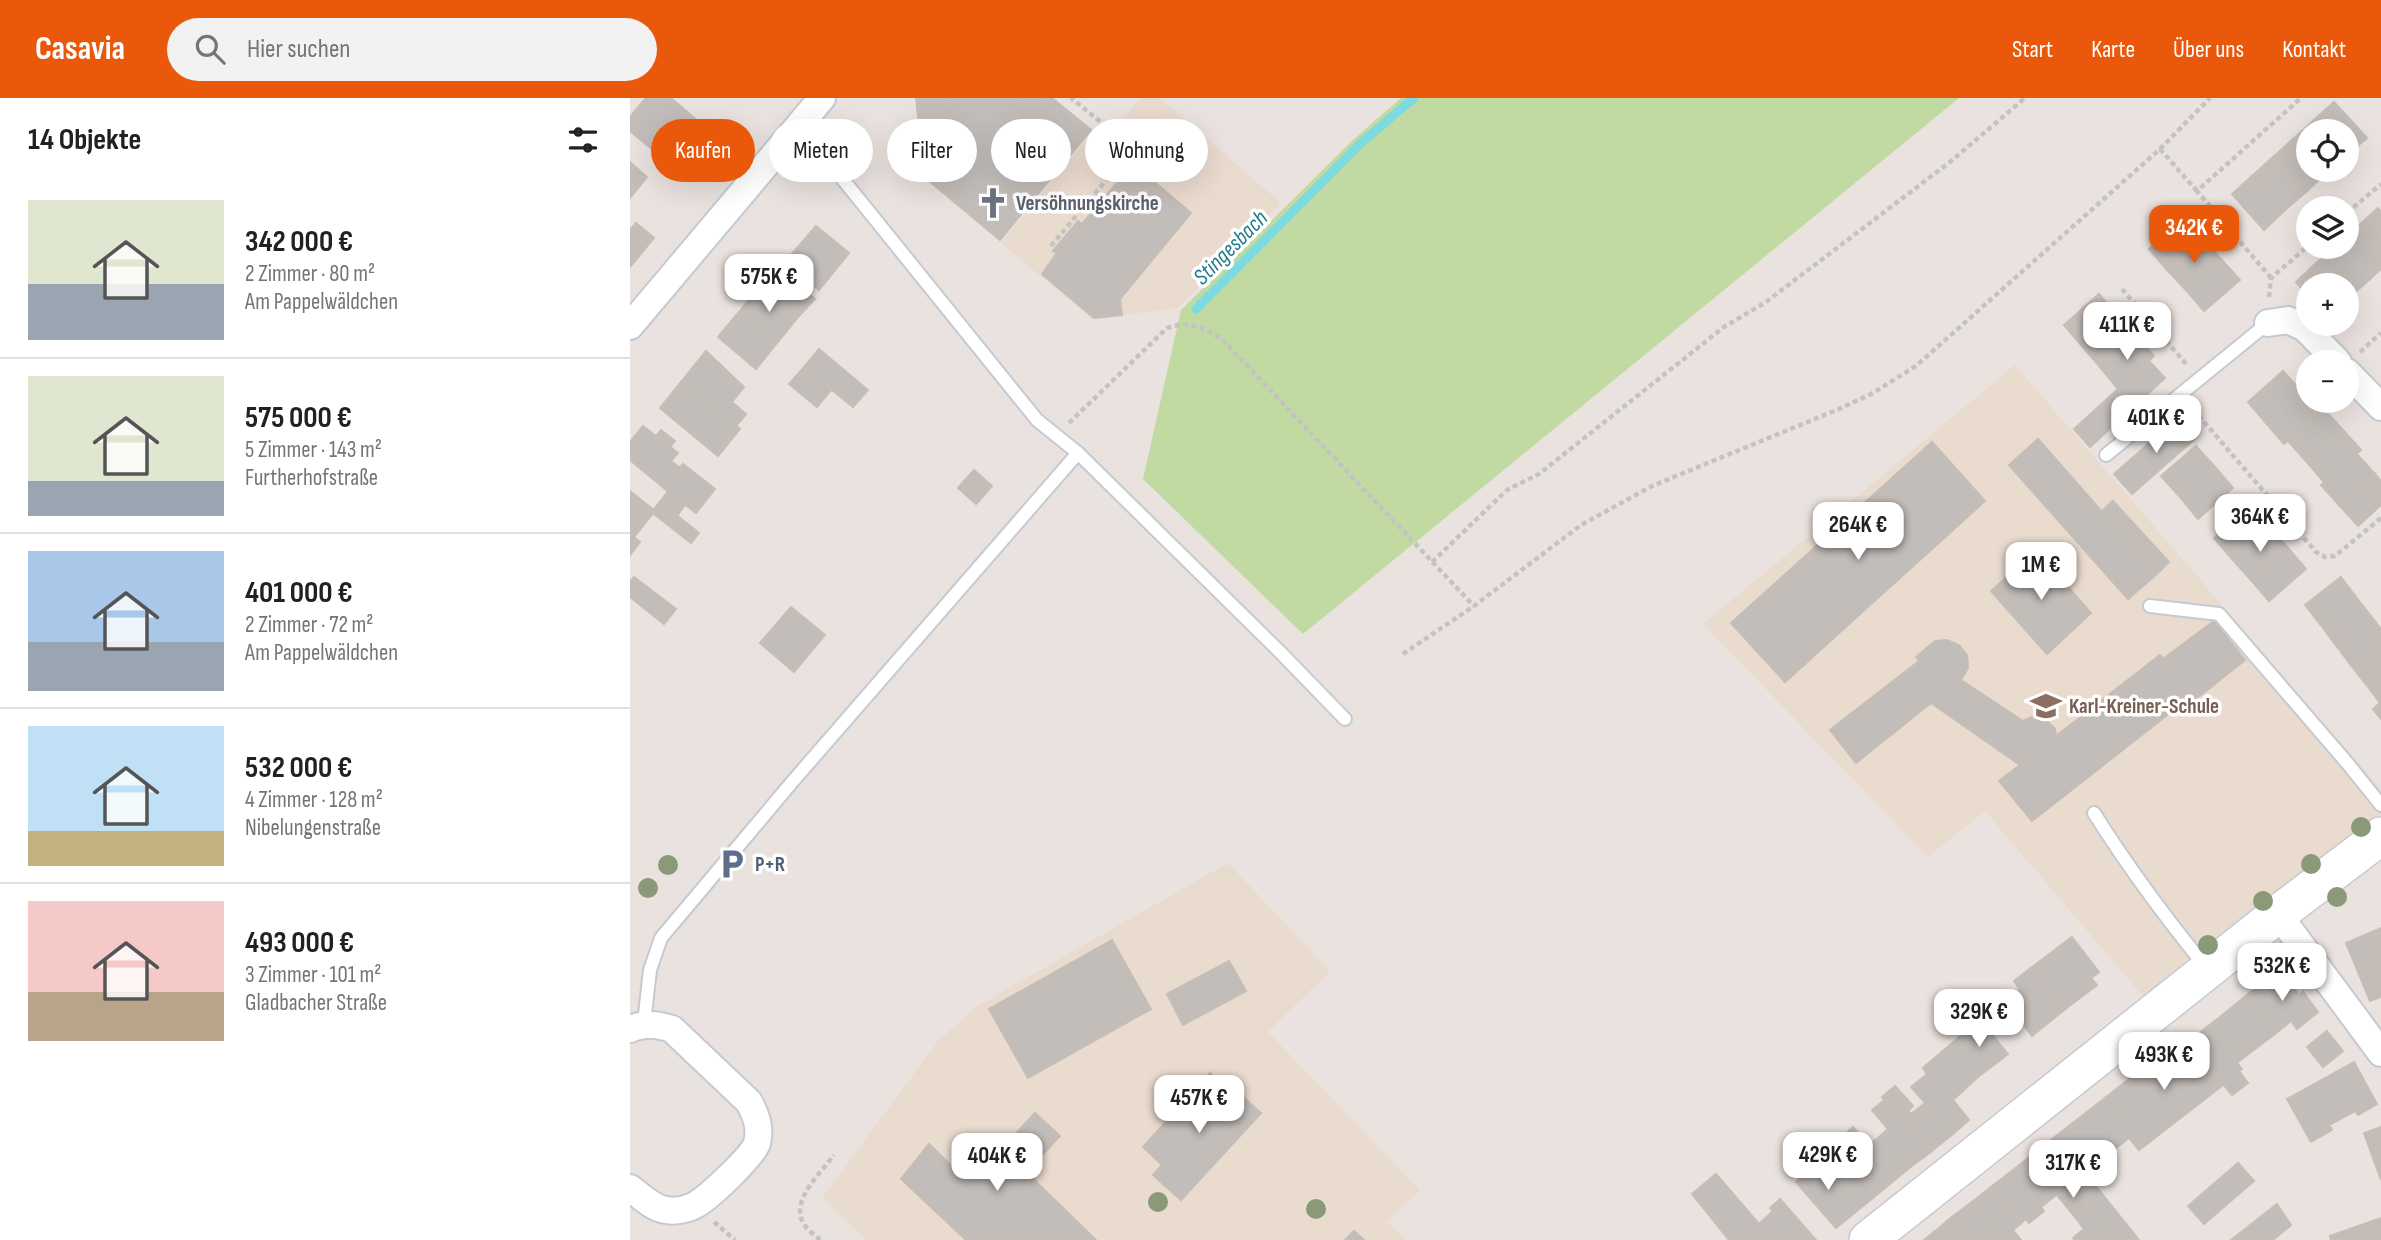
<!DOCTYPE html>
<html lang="de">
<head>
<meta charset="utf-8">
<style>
	body { margin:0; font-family:"Sofia Sans Condensed",sans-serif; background:#f2f2f2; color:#202124; height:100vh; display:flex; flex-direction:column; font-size:26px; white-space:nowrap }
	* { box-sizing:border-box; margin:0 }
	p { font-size:23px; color:#757577 }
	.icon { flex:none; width:38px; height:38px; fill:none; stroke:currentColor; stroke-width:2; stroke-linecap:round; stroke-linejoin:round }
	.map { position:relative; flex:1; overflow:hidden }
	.sheet { display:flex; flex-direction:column; background:#fff; width:630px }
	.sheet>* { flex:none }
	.banner { position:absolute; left:21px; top:21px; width:665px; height:63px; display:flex; gap:14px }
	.tools { position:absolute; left:1666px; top:21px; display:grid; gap:14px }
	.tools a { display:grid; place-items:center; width:63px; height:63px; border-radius:50%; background:#fff; box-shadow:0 7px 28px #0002; font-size:35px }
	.price { position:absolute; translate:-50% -60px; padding:0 16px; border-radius:14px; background:#fff; color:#222; font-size:23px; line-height:46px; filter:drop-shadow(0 2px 4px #0008) }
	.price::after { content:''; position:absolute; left:50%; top:42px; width:21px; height:16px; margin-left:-10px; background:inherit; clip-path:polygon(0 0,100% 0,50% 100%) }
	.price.on { background:#ea580c; color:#fff }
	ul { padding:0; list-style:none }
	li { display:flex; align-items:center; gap:21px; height:175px; padding:0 28px }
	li+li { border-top:2px solid #e0e0e0 }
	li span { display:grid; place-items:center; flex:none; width:196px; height:140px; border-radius:0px; color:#555 }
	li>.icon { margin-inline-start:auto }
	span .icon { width:84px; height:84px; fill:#fffc; stroke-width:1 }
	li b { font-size:30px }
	h2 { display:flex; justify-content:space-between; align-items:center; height:84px; padding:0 28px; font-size:30px }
	.pill { padding:0 24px; border-radius:32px; background:#fff; box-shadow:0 7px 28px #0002; font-size:24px; line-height:63px }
	.pill.on { background:#ea580c; color:#fff }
	header { display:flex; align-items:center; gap:42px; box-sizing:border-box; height:98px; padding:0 35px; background:#ea580c; color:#fff }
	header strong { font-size:33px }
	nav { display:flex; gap:38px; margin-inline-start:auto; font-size:24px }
	.search { width:490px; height:63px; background:#f2f2f2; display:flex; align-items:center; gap:18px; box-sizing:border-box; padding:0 24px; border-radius:38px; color:#757577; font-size:26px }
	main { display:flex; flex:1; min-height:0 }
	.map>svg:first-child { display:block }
	.education { fill:#eadbcf }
	.green { fill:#c0daa1 }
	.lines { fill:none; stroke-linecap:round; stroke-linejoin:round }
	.stream { stroke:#7ddadf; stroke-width:9 }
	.building { fill:#c3bdb9; stroke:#c5bdb7; stroke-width:2 }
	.lane-casing { stroke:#c5cad2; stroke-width:16 }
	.street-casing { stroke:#c5cad2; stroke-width:30 }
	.secondary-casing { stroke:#c5cad2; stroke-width:40 }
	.path { stroke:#c3c3c3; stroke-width:4.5; stroke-dasharray:5 3.5; stroke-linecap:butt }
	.lane { stroke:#fff; stroke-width:12 }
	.street { stroke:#fff; stroke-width:26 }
	.secondary { stroke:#fff; stroke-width:37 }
	.tree { fill:#8a9977 }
	.labels { text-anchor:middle; stroke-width:7; stroke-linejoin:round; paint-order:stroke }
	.worship-label { font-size:21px; font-weight:bold; fill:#5b616d; stroke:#fff; text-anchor:start }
	.education-label { font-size:21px; font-weight:bold; fill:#785e54; stroke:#fff; text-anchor:start }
	.service-label { font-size:21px; font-weight:bold; fill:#4e5e75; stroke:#fff; text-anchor:start }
	.water-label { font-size:23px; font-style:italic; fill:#1e7b8a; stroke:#fff }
</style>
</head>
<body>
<header>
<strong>Casavia</strong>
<div class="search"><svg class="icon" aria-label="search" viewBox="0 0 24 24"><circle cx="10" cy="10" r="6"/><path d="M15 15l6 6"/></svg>Hier suchen</div>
<nav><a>Start</a><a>Karte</a><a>Über uns</a><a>Kontakt</a></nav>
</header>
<main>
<section class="sheet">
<h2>14 Objekte<svg class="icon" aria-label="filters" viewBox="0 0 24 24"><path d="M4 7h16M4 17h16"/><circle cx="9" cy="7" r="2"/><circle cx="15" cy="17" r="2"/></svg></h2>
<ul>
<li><span style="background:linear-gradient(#dfe7d0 60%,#9aa5b1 0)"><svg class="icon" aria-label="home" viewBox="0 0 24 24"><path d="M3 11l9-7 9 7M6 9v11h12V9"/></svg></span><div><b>342 000 €</b><p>2 Zimmer · 80 m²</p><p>Am Pappelwäldchen</p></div></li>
<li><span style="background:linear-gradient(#dfe7d0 75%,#9aa5b1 0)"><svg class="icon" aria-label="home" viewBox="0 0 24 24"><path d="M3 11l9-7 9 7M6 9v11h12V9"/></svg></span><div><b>575 000 €</b><p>5 Zimmer · 143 m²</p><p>Furtherhofstraße</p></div></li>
<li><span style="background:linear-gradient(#a9c7e8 65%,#9aa5b1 0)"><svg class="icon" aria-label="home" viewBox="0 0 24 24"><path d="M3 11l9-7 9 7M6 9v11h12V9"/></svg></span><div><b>401 000 €</b><p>2 Zimmer · 72 m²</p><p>Am Pappelwäldchen</p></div></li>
<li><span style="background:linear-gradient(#bfe0f5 75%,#c2b280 0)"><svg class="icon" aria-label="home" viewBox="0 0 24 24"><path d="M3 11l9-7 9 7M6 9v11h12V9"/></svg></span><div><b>532 000 €</b><p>4 Zimmer · 128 m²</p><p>Nibelungenstraße</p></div></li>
<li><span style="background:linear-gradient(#f6c9c9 65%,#b9a48a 0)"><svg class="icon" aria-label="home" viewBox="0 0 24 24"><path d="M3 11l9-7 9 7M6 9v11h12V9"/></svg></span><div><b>493 000 €</b><p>3 Zimmer · 101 m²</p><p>Gladbacher Straße</p></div></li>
</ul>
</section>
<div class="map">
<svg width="1751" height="1142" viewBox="0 0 1751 1142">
	<rect width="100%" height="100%" fill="#eae2de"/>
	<g class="education">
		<polygon points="510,0 530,0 651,105 548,210 462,221 371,145 464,32 476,43"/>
		<polygon points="1385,267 1751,691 1751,721 1517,903 1355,713 1298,759 1073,526"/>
		<polygon points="598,765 700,873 638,934 790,1092 757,1123 776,1142 236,1142 192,1100 308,943 347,908"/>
	</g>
	<polygon class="green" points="771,0 1329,0 673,536 513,381 551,212 724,41"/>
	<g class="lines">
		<polyline class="stream" points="566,211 732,44 784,0"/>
	</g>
	<g class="building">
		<polygon points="16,0 41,0 68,23 52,42 10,7"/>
		<polygon points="286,0 422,0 461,32 370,142 281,68 292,56"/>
		<polygon points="1704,4 1737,40 1717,57 1717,33 1694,33 1684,22"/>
		<polygon points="10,7 52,42 35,62 0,33 0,19"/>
		<polygon points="1684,22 1694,33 1678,33 1678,57 1663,41"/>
		<polygon points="1663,41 1678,57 1678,72 1691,72 1695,76 1675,95 1643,59"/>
		<polygon points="1643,59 1675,95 1654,113 1622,78"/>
		<polygon points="0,64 17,79 0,100"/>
		<polygon points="503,66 561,115 490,201 492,217 464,220 412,176 427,155 423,153 448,123 452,126"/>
		<polygon points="1622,78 1654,113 1634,132 1602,96"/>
		<polygon points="1748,110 1751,114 1751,155 1727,129"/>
		<polygon points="1555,120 1573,141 1537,172 1519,151"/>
		<polygon points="6,125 24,140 0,169 0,132"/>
		<polygon points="186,128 219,155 189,192 155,164"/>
		<polygon points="1727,129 1751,155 1751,171 1739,182 1708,149 1717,149 1717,138"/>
		<polygon points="1573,141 1591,161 1556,192 1537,172"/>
		<polygon points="1705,149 1708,149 1739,182 1718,201 1717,187 1706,187 1686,165"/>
		<polygon points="1591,161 1610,182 1574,213 1556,192"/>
		<polygon points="1686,165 1706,187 1678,187 1678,198 1666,184"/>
		<polygon points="156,177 185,201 169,218 141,195"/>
		<polygon points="131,187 169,218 147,245 109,214"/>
		<polygon points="1469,196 1487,217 1452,248 1434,227"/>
		<polygon points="109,214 147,245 126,271 88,239"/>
		<polygon points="1487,217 1506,238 1470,269 1452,248"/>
		<polygon points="1506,238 1524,258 1488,291 1470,269"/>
		<polygon points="189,251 238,292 223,309 174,269"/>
		<polygon points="76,253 114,289 102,304 116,316 106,328 51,284"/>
		<polygon points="1519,263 1535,280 1460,349 1444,331"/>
		<polygon points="174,269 202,291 187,309 159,286"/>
		<polygon points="1653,273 1672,294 1636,325 1618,304"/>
		<polygon points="51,284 110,331 88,358 30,310"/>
		<polygon points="1672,294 1690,314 1654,346 1636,325"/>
		<polygon points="1694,311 1712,331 1676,363 1658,343"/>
		<polygon points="1550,318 1568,338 1502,396 1484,376"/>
		<polygon points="13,328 48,355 41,363 50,370 34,390 0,362 0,344"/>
		<polygon points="1712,331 1731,352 1694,384 1676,363"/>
		<polygon points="31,332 45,343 40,349 26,338"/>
		<polygon points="1408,341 1527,476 1498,501 1379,367"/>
		<polygon points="1302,344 1355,403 1155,584 1101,525"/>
		<polygon points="1566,348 1585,369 1550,399 1531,378"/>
		<polygon points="1726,355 1745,376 1709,407 1691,387"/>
		<polygon points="53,366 85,391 66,415 34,390"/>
		<polygon points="1585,369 1603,390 1568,421 1550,399"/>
		<polygon points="344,372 362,388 346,406 328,390"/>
		<polygon points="1745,376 1751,383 1751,407 1728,428 1709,407"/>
		<polygon points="0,393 25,413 4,439 0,436"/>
		<polygon points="38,393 55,407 47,418 30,404"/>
		<polygon points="1483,403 1539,464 1527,476 1472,413"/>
		<polygon points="30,404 69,435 61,445 24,416 25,413 23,412"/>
		<polygon points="1621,408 1639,429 1602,461 1584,440"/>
		<polygon points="1639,429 1658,450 1621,482 1602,461"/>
		<polygon points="0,436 10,444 0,457"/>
		<polygon points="1658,450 1676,471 1639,503 1621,482"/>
		<polygon points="1406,453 1461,515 1417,556 1361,493"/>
		<polygon points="4,479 46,511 34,526 0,499 0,484"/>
		<polygon points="1711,479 1726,499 1690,526 1675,507"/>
		<polygon points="1726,499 1741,518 1705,546 1690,526"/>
		<polygon points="161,509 195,537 164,574 130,545"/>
		<polygon points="1741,518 1751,531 1751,542 1720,566 1705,546"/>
		<polygon points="1584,523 1615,562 1562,604 1559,600 1402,723 1369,683 1390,667 1301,605 1226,665 1200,632 1289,563 1286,559 1305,543 1317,542 1329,547 1337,557 1338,570 1331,582 1393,623 1402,619 1415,621 1425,631 1426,638 1530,557 1533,561"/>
		<polygon points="1751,542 1751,573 1735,585 1720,566"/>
		<polygon points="1751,573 1751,604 1750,605 1735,585"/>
		<polygon points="1751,604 1751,621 1743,611"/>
		<polygon points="1751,830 1751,899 1740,903 1716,845"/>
		<polygon points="1442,839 1469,874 1461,880 1467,887 1434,912 1401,870"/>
		<polygon points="482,842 521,911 398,980 359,911"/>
		<polygon points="599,863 616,893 553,927 537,896"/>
		<polygon points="1401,870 1434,912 1402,938 1392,925 1385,931 1368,908 1390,892 1384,883"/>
		<polygon points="1650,872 1669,897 1673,894 1688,914 1667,931 1661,923 1646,935 1617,897"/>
		<polygon points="1617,897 1646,935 1613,960 1585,923"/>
		<polygon points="1349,921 1378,956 1348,979 1320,947"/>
		<polygon points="1585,923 1613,960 1607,965 1612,971 1609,973 1618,985 1602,997 1559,943"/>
		<polygon points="1697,933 1713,953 1693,969 1677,949"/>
		<polygon points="1555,937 1593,987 1509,1052 1499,1040 1504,1036 1475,1000"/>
		<polygon points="1320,947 1348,979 1323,1002 1339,1022 1323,1036 1281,989 1297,976 1293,970"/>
		<polygon points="1724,964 1747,1006 1728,1017 1725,1013 1699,1027 1702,1032 1681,1044 1657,1001"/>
		<polygon points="580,975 608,1001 611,997 631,1015 551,1102 523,1077 532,1067 513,1049"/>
		<polygon points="1265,988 1283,1008 1278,1013 1281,1016 1295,1005 1323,1036 1302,1053 1252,999"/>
		<polygon points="1475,1000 1504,1036 1468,1064 1439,1028"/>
		<polygon points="1254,1002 1302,1053 1278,1071 1249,1039 1258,1031 1242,1012"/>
		<polygon points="405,1015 430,1038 396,1074 466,1142 336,1142 271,1081 299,1046 335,1081 338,1078 342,1082"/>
		<polygon points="1439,1028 1468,1064 1441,1085 1412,1049"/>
		<polygon points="1223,1029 1239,1047 1249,1039 1278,1071 1255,1090 1211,1040"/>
		<polygon points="1751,1029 1751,1082 1734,1035"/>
		<polygon points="1211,1040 1255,1090 1233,1108 1205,1077 1216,1068 1200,1049"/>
		<polygon points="1412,1049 1441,1085 1416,1105 1387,1069"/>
		<polygon points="1188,1056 1233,1108 1206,1130 1166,1084 1174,1077 1170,1072"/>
		<polygon points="1608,1065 1624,1083 1574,1126 1558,1108"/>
		<polygon points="1387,1069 1416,1105 1411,1109 1414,1113 1399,1125 1396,1121 1390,1126 1361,1089"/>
		<polygon points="1455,1074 1473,1097 1459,1108 1441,1085"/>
		<polygon points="1086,1076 1129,1126 1143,1142 1099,1142 1062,1096"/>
		<polygon points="1441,1085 1459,1108 1445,1119 1427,1097"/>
		<polygon points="1361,1089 1390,1126 1383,1132 1391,1142 1372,1142 1342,1104"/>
		<polygon points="1473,1097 1509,1142 1486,1142 1459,1108"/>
		<polygon points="1150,1101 1171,1125 1186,1142 1143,1142 1129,1126 1143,1113 1140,1110"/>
		<polygon points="1342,1104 1372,1142 1340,1142 1322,1119"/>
		<polygon points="1647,1106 1661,1127 1643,1142 1601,1142"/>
		<polygon points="1459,1108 1486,1142 1445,1142 1443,1140 1454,1131 1445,1119"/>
		<polygon points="1322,1119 1340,1142 1311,1142 1304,1134"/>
		<polygon points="1751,1120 1751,1142 1701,1142 1700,1138"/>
		<polygon points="724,1133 734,1142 715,1142"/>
		<polygon points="1304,1134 1311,1142 1294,1142"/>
	</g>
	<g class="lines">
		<defs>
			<g id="lane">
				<polyline points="167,29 190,53 407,322 448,355 651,555 715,621"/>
				<polyline points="1476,357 1638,225"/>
				<polyline points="1520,508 1589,516 1718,666 1751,707"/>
				<path d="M1464,715C1498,769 1535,819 1575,868"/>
				<polyline points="14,925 20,872 31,840 163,683 448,355"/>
			</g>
			<g id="street">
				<polyline points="1638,225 1658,222 1675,230 1708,264"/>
				<polyline points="0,228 192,0"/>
				<polyline points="1717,274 1751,309"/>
				<polyline points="1648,816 1751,955"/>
				<path d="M0,931C16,925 26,926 42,931L119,1004C126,1017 131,1030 127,1045C123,1058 80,1098 67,1106C59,1111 46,1114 36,1112C22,1110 11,1098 0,1090"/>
			</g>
			<polyline id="secondary" points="1238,1142 1648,816 1751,738"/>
		</defs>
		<use href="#lane" class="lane-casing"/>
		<use href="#street" class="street-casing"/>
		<use href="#secondary" class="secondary-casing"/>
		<g class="path">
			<polyline points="1530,51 1567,93"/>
			<polyline points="1717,115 1751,86"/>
			<polyline points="421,148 503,50 441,0"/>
			<polyline points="1641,180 1567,93 1671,0"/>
			<polyline points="1492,191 1557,267"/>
			<polyline points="1639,199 1641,180 1678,148"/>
			<polyline points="1730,254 1751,235"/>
			<polyline points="1563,311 1686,454 1695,459 1705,458 1751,420"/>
			<path d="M439,325L537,230C559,222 573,230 592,241L844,508"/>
			<polyline points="802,464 877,392 909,376 1094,229 1136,204 1320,64 1395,0"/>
			<polyline points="773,556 844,508 951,427 1022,388 1209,311 1243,295 1286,268 1530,51 1580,0"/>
			<polyline points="84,1124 105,1142"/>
			<path d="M190,1142C185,1137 177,1132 174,1126C159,1103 191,1075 204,1057"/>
		</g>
		<use href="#lane" class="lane"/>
		<use href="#street" class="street"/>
		<use href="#secondary" class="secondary"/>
	</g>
	<g class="tree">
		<circle cx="1731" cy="729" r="10"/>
		<circle cx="1681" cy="766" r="10"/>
		<circle cx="38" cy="767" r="10"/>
		<circle cx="18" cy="790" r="10"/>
		<circle cx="1707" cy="799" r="10"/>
		<circle cx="1633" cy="803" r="10"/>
		<circle cx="1578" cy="847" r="10"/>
		<circle cx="1624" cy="859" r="10"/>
		<circle cx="528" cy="1104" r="10"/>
		<circle cx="686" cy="1111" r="10"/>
	</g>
	<defs>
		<symbol id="church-bare" viewBox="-9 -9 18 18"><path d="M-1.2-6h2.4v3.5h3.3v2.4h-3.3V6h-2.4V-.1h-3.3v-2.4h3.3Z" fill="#6b7280" stroke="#fff" stroke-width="2.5" paint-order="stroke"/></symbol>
		<symbol id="school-bare" viewBox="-9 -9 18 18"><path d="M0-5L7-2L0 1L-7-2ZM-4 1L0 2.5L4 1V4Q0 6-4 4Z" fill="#8d6e63" stroke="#fff" stroke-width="2.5" paint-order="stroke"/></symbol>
		<symbol id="parking-bare" viewBox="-9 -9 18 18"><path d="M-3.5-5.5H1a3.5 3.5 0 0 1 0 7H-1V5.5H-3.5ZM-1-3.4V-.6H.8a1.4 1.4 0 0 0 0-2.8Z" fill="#5c6f8a" stroke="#fff" stroke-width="2.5" paint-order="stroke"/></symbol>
	</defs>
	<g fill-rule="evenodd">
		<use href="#church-bare" x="341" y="83" width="44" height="44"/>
		<use href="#school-bare" x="1394" y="586" width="44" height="44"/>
		<use href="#parking-bare" x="80" y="744" width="44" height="44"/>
	</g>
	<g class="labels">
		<g class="worship-label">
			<text x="386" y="112">Versöhnungskirche</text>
		</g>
		<g class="education-label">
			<text x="1439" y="615">Karl-Kreiner-Schule</text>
		</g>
		<g class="service-label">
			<text x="125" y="773">P+R</text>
		</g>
		<g class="water-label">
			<text transform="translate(600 149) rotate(-45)" y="8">Stingesbach</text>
		</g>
	</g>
</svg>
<div class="tools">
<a><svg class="icon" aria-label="locate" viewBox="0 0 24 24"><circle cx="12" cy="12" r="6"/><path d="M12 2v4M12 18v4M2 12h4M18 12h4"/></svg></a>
<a><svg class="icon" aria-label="layers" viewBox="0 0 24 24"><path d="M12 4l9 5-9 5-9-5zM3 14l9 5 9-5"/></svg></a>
<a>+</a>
<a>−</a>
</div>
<b class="price on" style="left:1564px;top:167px">342K €</b>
<b class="price" style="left:139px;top:216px">575K €</b>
<b class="price" style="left:1497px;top:264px">411K €</b>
<b class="price" style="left:1526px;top:357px">401K €</b>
<b class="price" style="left:1630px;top:456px">364K €</b>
<b class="price" style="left:1228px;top:464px">264K €</b>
<b class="price" style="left:1411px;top:504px">1M €</b>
<b class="price" style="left:1652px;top:905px">532K €</b>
<b class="price" style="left:1349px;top:951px">329K €</b>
<b class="price" style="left:1534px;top:994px">493K €</b>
<b class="price" style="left:569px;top:1037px">457K €</b>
<b class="price" style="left:1198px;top:1094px">429K €</b>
<b class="price" style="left:367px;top:1095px">404K €</b>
<b class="price" style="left:1443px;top:1102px">317K €</b>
<div class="banner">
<a class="pill on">Kaufen</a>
<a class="pill">Mieten</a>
<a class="pill">Filter</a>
<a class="pill">Neu</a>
<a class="pill">Wohnung</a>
</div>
</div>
</main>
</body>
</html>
